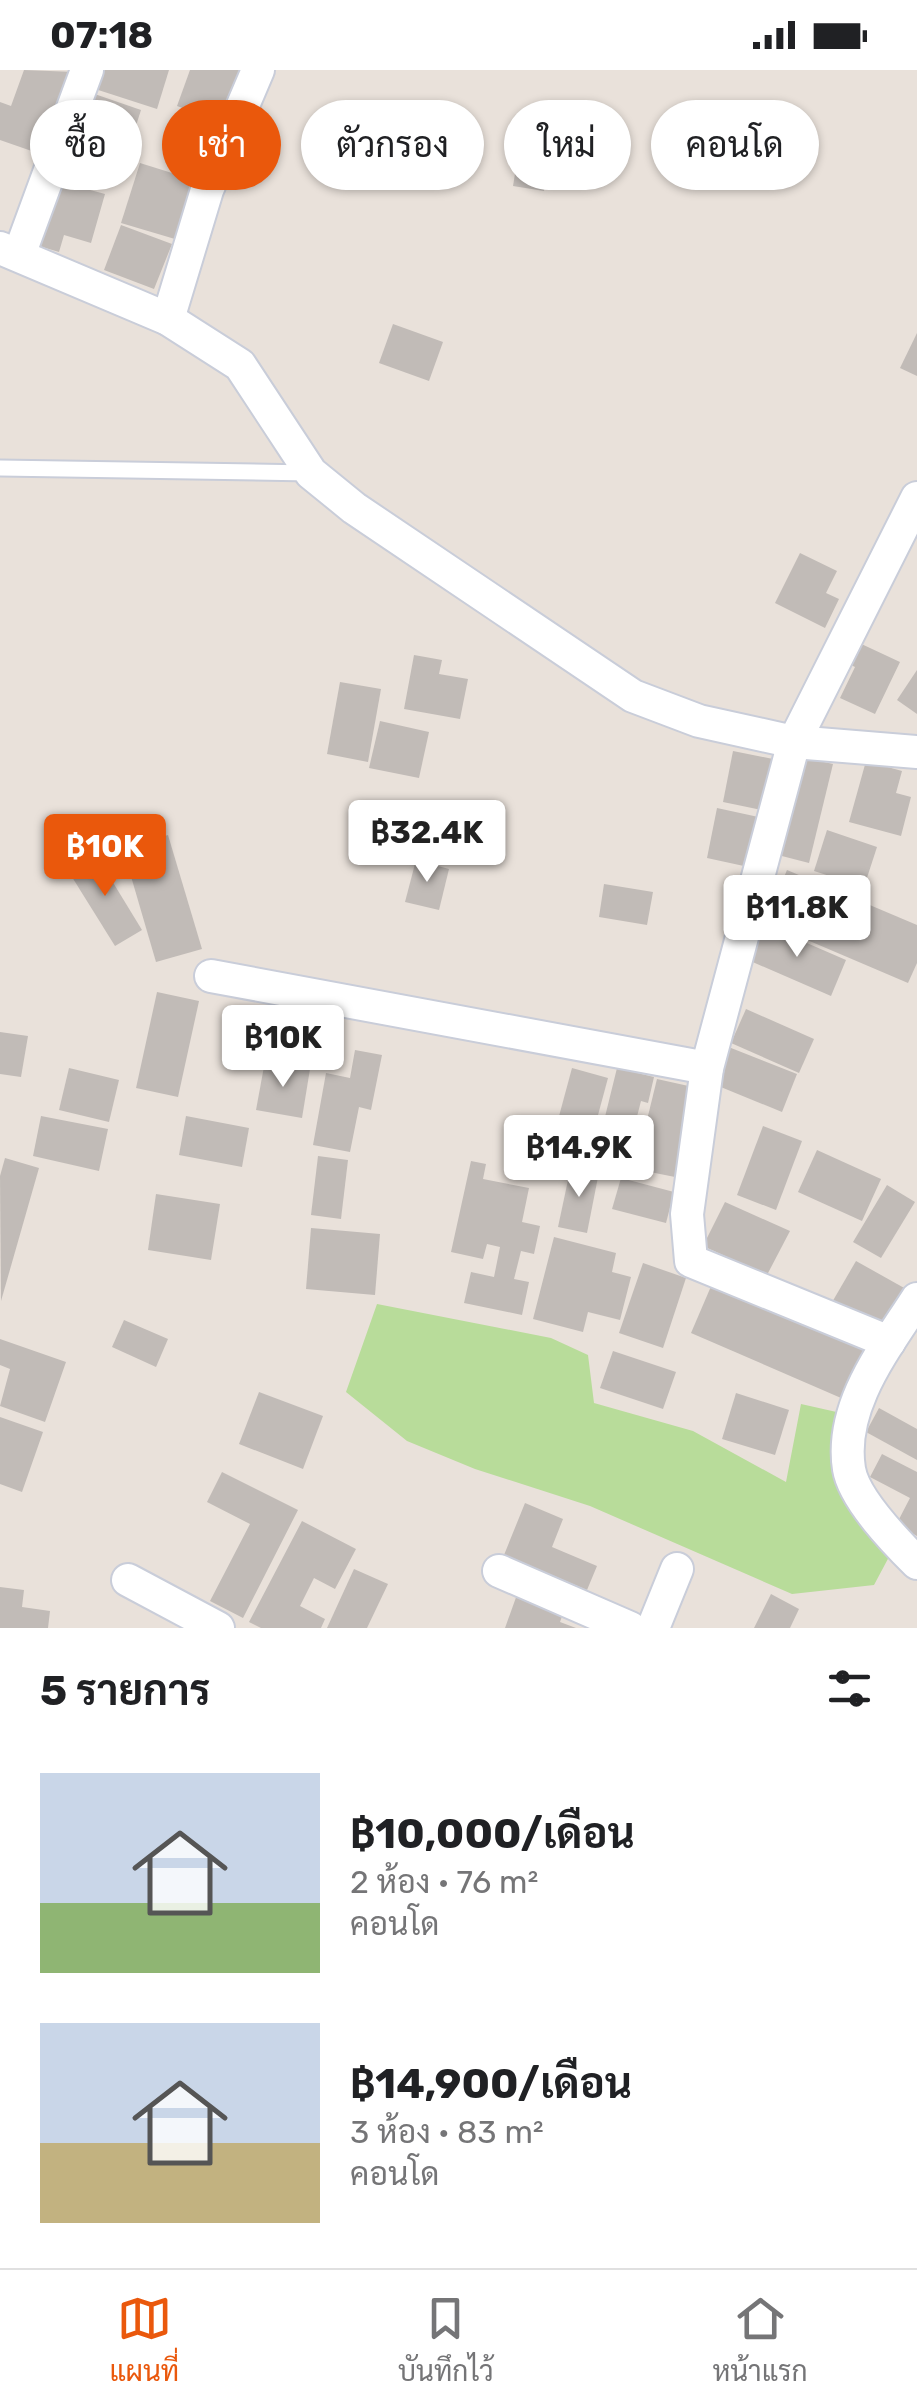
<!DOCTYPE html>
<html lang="th">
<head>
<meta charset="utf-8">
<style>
	body { margin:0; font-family:Rubik,Sarabun,sans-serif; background:#f2f2f2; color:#202124; height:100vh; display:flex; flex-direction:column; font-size:38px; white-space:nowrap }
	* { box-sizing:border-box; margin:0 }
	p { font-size:32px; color:#757577 }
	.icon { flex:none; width:55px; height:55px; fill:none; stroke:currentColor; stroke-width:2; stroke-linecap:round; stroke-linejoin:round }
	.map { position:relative; height:1558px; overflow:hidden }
	.side { display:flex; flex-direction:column; background:#fff; flex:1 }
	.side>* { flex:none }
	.guide { position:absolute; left:30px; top:30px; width:858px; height:90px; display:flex; gap:20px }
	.price { position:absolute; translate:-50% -85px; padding:0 22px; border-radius:10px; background:#fff; color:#222; font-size:32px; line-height:65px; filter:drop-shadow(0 2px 5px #0008) }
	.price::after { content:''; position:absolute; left:50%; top:60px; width:30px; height:22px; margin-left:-15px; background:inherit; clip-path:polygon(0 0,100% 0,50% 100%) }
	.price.on { background:#ea580c; color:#fff }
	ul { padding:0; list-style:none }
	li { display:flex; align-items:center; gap:30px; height:250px; padding:0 40px }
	li span { display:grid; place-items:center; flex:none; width:280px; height:200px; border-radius:0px; color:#555 }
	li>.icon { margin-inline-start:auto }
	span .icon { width:120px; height:120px; fill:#fffc; stroke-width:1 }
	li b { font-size:42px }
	h2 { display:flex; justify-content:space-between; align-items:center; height:120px; padding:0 40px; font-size:42px }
	.pill { padding:0 35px; border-radius:45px; background:#fff; box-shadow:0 2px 8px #0004; font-size:35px; line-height:90px }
	.pill.on { background:#ea580c; color:#fff }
	.status { display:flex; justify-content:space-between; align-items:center; height:70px; padding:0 50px; background:#fff; direction:ltr }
	.status svg { height:28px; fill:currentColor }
	.dock { display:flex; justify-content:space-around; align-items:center; height:140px; border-top:2px solid #e0e0e0; background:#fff; font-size:28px; color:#757577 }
	.dock a { display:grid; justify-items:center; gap:5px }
	.dock .on { color:#ea580c }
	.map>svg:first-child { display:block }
	.green { fill:#b8dc9a }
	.building { fill:#c1bbb7 }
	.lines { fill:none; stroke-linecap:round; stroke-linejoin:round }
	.lane-casing { stroke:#c9cdd9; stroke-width:19 }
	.street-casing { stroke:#c9cdd9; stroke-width:36 }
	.lane { stroke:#fff; stroke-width:15 }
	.street { stroke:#fff; stroke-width:32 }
</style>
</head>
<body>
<div class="status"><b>07:18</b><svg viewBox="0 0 49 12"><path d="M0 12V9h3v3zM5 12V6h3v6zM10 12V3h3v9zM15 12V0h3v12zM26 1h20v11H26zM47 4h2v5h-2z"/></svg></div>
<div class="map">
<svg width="917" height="1558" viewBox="0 0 917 1558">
	<rect width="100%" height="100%" fill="#e9e1da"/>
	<polygon class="green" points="377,1234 551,1268 588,1285 594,1333 693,1361 786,1412 801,1334 841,1343 890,1485 874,1515 792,1524 590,1436 475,1399 407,1371 346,1322"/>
	<g class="building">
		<polygon points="24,0 75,2 46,86 0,70 0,32 11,36"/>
		<polygon points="98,0 169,0 157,39 92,18"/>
		<polygon points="190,0 240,0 221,52 177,36"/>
		<polygon points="86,21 141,40 133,65 77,46"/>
		<polygon points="524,49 555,55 544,121 513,116"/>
		<polygon points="140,93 204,113 185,172 121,153"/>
		<polygon points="57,111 105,124 91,173 64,165 59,182 39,176"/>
		<polygon points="121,155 172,174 154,219 104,200"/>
		<polygon points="393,254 443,272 429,311 379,293"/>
		<polygon points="917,263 917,306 900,298"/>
		<polygon points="800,483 837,501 826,523 839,529 825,558 775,533"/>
		<polygon points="855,571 900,592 875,644 840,628 855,597 845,592"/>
		<polygon points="414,585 442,590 439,604 468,609 460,649 404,639"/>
		<polygon points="917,600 917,644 897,630"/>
		<polygon points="340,612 381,619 368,692 327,684"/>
		<polygon points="380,651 429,662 419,708 369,698"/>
		<polygon points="733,681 778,690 767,741 723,732"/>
		<polygon points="801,687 833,694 809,793 778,785"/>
		<polygon points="866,691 902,701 896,723 911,727 901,766 849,752"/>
		<polygon points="717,738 763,748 753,798 707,788"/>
		<polygon points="381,739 407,745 399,786 372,781"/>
		<polygon points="827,760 877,777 864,817 814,801"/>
		<polygon points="168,765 202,879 156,892 123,779"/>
		<polygon points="95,783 142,860 115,876 67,799"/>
		<polygon points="416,790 449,799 439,840 405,832"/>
		<polygon points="787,800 917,855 917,893 908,913 765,852"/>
		<polygon points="604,814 653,822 647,855 599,847"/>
		<polygon points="763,854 846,890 831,926 748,890"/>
		<polygon points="157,922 199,931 178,1027 136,1018"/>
		<polygon points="271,939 332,950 325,990 263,979"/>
		<polygon points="746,939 814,969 799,1003 731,973"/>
		<polygon points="0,962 28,966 21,1007 0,1004"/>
		<polygon points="726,976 797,1004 782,1042 711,1013"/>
		<polygon points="355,980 382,985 371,1040 359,1037 350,1082 313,1075 326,1003 350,1008"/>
		<polygon points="265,991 310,999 302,1048 256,1040"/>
		<polygon points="69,998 119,1010 109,1052 59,1040"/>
		<polygon points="572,998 608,1008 591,1071 555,1061"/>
		<polygon points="617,998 654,1007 648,1033 641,1031 631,1070 601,1063"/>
		<polygon points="657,1009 693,1017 675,1107 635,1099"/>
		<polygon points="41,1046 108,1059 99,1101 33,1086"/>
		<polygon points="186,1046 249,1058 242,1097 179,1085"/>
		<polygon points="763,1056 802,1071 776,1140 737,1125"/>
		<polygon points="817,1080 881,1109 862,1151 798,1122"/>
		<polygon points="318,1086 348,1090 341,1149 311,1145"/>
		<polygon points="5,1088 39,1098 1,1231 0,1106"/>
		<polygon points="471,1091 486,1094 483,1109 529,1118 522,1152 540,1156 534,1184 521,1181 514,1209 529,1212 522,1245 464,1233 471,1202 494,1207 500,1177 487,1174 483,1189 451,1182"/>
		<polygon points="571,1096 599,1102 587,1163 558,1157"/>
		<polygon points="621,1108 674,1122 666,1153 612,1139"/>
		<polygon points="887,1115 915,1132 881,1188 853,1172"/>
		<polygon points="156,1124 220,1134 211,1190 148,1180"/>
		<polygon points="725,1132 790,1161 767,1205 703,1176"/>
		<polygon points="311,1158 380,1164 375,1225 306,1219"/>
		<polygon points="554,1167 616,1183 612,1202 631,1207 620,1250 588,1242 583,1262 533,1249"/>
		<polygon points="856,1191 906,1219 881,1262 831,1234"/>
		<polygon points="643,1193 686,1208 663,1278 619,1263"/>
		<polygon points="712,1214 869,1282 848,1331 691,1263"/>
		<polygon points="124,1250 168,1269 156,1297 112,1277"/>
		<polygon points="0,1269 66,1292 45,1352 0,1336 10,1299 0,1295"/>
		<polygon points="613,1281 676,1302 663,1339 600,1318"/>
		<polygon points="259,1322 323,1346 303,1399 239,1374"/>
		<polygon points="736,1323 789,1340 775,1385 722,1369"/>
		<polygon points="879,1338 917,1359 917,1390 866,1362"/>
		<polygon points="0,1347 43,1362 22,1422 0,1414"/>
		<polygon points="882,1384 917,1402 917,1466 896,1455 910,1428 870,1407"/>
		<polygon points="222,1402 298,1440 243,1548 210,1531 250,1454 207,1432"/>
		<polygon points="525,1433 563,1449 552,1477 597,1496 587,1520 504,1485"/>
		<polygon points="302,1451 356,1479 335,1519 314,1508 300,1536 325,1549 321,1558 261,1558 249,1552"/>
		<polygon points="354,1499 388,1514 367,1558 327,1558"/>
		<polygon points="0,1517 24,1520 22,1537 50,1541 48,1558 0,1558"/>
		<polygon points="519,1519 566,1535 560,1552 576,1558 505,1558"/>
		<polygon points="771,1524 799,1539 790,1558 754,1558"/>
	</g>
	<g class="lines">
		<defs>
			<polyline id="lane" points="0,398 311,403"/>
			<g id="street">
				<polyline points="0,178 168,249 240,295 311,403 354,438 633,626 699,651 794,672 917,682"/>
				<polyline points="19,185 87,0"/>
				<polyline points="168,249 207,120 258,0"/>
				<polyline points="211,906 707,998"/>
				<path d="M917,1229C885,1279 839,1336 849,1399C854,1429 896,1472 917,1493"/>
				<polyline points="889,1272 691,1191 687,1144 707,998 794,672 917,428"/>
				<polyline points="499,1501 630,1558"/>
				<polyline points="128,1510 218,1558"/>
				<polyline points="653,1558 677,1499"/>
			</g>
		</defs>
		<use href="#lane" class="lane-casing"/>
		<use href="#street" class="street-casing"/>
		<use href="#lane" class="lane"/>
		<use href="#street" class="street"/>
	</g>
</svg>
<b class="price" style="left:427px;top:815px">฿32.4K</b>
<b class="price on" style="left:105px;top:829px">฿10K</b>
<b class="price" style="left:797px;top:890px">฿11.8K</b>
<b class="price" style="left:283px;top:1020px">฿10K</b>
<b class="price" style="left:579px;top:1130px">฿14.9K</b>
<div class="guide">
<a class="pill">ซื้อ</a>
<a class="pill on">เช่า</a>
<a class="pill">ตัวกรอง</a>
<a class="pill">ใหม่</a>
<a class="pill">คอนโด</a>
</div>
</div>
<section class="side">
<h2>5 รายการ<svg class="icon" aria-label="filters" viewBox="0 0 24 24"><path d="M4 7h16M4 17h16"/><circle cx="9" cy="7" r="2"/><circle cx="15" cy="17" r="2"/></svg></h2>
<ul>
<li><span style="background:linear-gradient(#c9d6e8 65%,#8fb573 0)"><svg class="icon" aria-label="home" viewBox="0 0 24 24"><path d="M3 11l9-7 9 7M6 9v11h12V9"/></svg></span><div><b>฿10,000/เดือน</b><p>2 ห้อง · 76 m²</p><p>คอนโด</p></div></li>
<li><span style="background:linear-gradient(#c9d6e8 60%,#c2b280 0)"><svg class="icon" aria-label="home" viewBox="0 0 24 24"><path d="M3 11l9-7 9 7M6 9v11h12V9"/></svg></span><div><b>฿14,900/เดือน</b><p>3 ห้อง · 83 m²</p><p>คอนโด</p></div></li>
</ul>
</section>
<nav class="dock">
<a class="on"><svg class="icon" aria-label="map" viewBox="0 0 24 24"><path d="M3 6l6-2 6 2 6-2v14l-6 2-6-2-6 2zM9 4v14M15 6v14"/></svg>แผนที่</a>
<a><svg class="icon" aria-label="saved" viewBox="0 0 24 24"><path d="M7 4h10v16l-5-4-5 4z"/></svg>บันทึกไว้</a>
<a><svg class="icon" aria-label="home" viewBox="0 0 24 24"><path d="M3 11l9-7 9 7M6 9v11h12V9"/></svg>หน้าแรก</a>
</nav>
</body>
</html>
